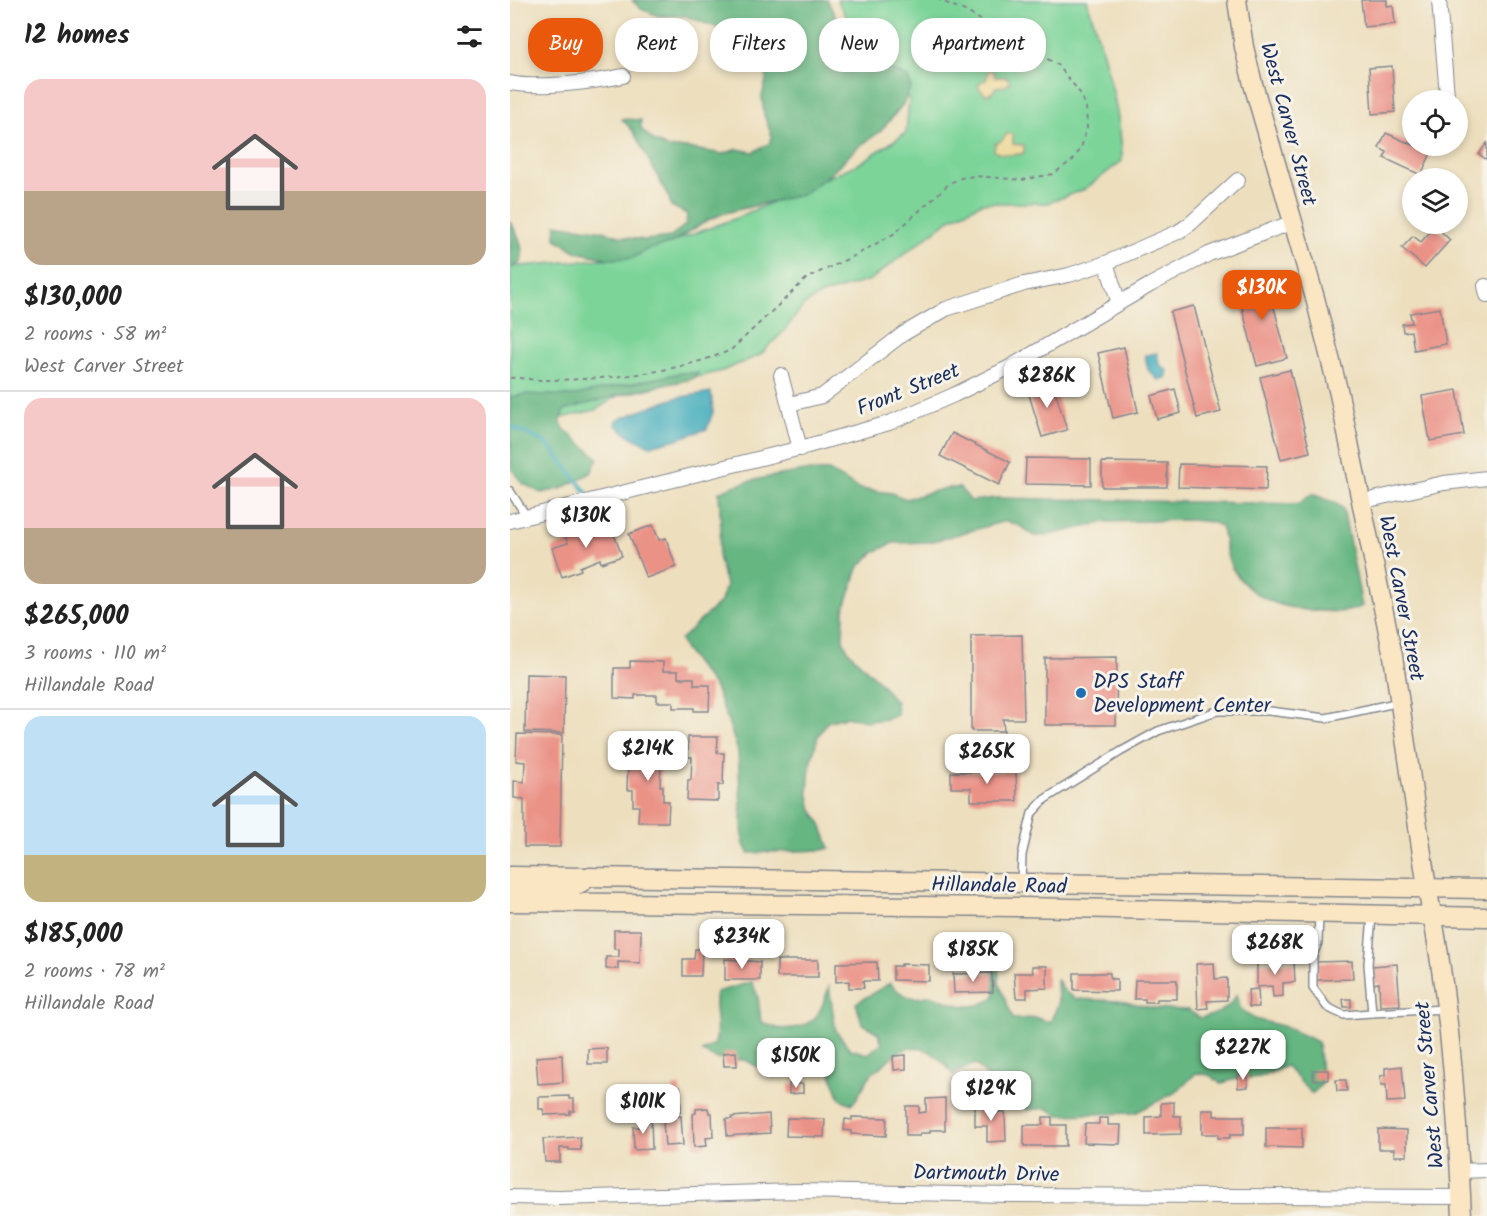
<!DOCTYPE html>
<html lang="en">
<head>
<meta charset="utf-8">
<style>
	body { margin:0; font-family:Kalam,sans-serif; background:#f2f2f2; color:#222; height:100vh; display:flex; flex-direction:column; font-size:22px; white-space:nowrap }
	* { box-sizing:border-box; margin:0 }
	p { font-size:20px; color:#767676 }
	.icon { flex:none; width:33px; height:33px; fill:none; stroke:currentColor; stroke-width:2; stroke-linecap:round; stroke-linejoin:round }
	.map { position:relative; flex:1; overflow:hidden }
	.details { display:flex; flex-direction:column; background:#fff; width:510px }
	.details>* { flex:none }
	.hud { position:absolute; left:18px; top:18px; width:570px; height:54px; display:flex; gap:12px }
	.controls { position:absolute; left:892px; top:90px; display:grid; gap:12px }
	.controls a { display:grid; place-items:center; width:66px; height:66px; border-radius:50%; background:#fff; box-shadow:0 3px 9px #0003; font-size:30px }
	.price { position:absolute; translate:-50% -51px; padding:0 14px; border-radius:12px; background:#fff; color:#222; font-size:20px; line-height:39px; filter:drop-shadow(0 2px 3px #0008) }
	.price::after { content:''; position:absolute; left:50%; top:36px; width:18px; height:14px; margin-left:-9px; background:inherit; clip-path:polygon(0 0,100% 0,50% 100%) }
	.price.on { background:#ea580c; color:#fff }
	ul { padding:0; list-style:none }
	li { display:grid; align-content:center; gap:12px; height:318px; padding:0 24px }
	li+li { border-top:2px solid #e0e0e0 }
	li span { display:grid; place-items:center; height:186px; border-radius:18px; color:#555 }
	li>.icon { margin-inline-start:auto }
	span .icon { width:108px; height:108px; fill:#fffc; stroke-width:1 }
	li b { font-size:26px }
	h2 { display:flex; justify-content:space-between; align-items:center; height:72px; padding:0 24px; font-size:26px }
	.tag { padding:0 21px; border-radius:24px; background:#fff; box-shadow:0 3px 9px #0003; font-size:21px; line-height:54px }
	.tag.on { background:#ea580c; color:#fff }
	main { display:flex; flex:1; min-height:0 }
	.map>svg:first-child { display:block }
	.green { fill:#7cd499; stroke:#4c827c; stroke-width:1.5 }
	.forest { fill:#65b681; stroke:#407270; stroke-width:1.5 }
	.sand { fill:#eeda9e; stroke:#84847e; stroke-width:1.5 }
	.water { fill:#3dabbb; stroke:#2c6d8c; stroke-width:1.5 }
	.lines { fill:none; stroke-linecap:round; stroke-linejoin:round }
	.stream { stroke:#3dabbb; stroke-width:4 }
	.building { fill:#eb9287 }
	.lane-casing { stroke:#84878e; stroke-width:10 }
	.street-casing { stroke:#84878e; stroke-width:16 }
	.secondary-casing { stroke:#84878e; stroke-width:21 }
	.path { stroke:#84878e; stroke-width:2; stroke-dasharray:4.5 4.5; stroke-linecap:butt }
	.lane { stroke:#fff; stroke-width:7 }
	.street { stroke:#fff; stroke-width:14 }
	.secondary { stroke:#fbe6c4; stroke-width:18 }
	.poi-dot { fill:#1f6fb2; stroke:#f7f3e8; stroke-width:2 }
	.labels { text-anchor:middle; stroke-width:6; stroke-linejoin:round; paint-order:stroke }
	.street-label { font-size:21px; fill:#1b2f5e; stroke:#f7f3e8 }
	.poi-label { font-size:21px; fill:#1b2f5e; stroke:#f7f3e8; text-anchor:start }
</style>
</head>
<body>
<main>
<section class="details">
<h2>12 homes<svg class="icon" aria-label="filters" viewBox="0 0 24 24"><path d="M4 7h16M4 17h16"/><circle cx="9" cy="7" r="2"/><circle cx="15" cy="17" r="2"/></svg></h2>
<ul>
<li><span style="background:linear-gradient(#f6c9c9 60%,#b9a48a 0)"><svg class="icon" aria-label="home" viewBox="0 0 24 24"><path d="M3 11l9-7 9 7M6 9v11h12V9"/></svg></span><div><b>$130,000</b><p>2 rooms · 58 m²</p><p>West Carver Street</p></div></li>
<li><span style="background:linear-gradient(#f6c9c9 70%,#b9a48a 0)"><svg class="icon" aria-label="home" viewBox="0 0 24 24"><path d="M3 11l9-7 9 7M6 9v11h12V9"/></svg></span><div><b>$265,000</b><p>3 rooms · 110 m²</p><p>Hillandale Road</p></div></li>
<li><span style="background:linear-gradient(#bfe0f5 75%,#c2b280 0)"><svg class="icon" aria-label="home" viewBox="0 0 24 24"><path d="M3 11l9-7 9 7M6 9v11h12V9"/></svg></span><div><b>$185,000</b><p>2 rooms · 78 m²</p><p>Hillandale Road</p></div></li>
</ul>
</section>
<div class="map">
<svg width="977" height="1216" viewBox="0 0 977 1216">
	<rect width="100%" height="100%" fill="#f7f3e8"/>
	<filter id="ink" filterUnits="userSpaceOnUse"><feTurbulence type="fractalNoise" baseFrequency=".0167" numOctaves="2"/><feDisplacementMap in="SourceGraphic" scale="12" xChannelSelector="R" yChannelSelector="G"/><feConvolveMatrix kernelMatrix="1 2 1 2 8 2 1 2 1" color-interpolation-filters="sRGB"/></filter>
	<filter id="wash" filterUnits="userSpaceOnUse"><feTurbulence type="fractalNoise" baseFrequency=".008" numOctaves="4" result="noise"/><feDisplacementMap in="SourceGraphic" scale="24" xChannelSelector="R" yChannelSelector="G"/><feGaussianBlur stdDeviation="1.35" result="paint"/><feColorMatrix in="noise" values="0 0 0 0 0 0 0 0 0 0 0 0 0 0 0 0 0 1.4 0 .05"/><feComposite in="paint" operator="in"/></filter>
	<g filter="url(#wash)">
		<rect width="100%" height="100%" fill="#eddfbe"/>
		<path class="green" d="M327,0H577C592,48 612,112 612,161L575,189L538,203H472L442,218L360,280L310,295L294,305L274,331L250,355L212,371L108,396L85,410L48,419L0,414V267L103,258L159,243L224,219L350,163L396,133L399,99L386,78L351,54L343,28Z"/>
		<g class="forest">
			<polygon points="122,0 317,0 330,25 345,48 358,54 381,70 398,77 401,87 393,104 371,131 347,148 320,174 293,194 215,213 198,220 159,244 138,249 123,258 99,259 67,252 45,238 46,224 94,231 112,237 135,240 161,237 176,224 177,214 161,206 159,198 123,131 112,119 131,120 131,129 144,141 159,148 177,148 213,154 227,149 243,152 259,144 262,136 254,115 252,96 256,81 258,58 248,43 176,16 149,16 131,9"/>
			<path d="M0,222C8,234 15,248 11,262L0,269Z"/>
			<polygon points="171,373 188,373 182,379 124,391 54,410 50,421 55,430 88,458 81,473 51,489 31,493 12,483 1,468 0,397 16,394 61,396"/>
			<path d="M295,471H319L350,489L382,493L396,499L436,488H450L461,501L486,498L788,504L802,494L826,503L833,509L852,606C839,613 825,612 811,611C779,610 746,602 726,574C715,560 716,542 711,526L701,522L681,520L596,522L539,535L524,536L510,526L496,521L420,542L383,543L363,553L348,568L334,610L333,640L339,652L372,685L386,702L387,715L377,719L358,721L335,717L317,722L308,736L300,765L298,791L302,810L310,822L320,848L312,850L238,853L233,842L228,752L218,721L205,688L175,650L170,640L211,601L216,585L208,556L211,530L209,492C236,479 266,476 295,471Z"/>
			<path d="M467,944H481L488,952L489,983L503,1019L527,1018L540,1022L548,1005L547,979L554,991L566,999L610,1001L649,1009L678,1010L690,1018C707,1015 718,1010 727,994L730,1008L744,1019L773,1026L808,1042L812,1084L802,1094L776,1066L750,1077L719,1080L712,1084L699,1075L686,1073L668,1091L625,1113L548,1115L537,1108L518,1110L501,1101L465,1064L443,1074C422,1046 401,1037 374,1064C370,1069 363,1071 360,1076C353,1085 350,1096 342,1104L330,1099L320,1071L307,1051C283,1047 268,1055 248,1067L235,1060L207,1059L192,1052L205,1044C210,1026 202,1010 206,992L242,982L248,997L251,1022C265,1028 268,1030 283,1028C309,1024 311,1009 319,987L326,1031L340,1049L358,1054L372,1043L368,1033L352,1023L346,1003L380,983C392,997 402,1001 421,995C442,1004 465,1014 485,996L483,965Z"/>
		</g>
		<g class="sand">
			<polygon points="478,70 484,71 485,77 497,77 500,82 496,86 486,87 482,93 476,95 468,87 470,82 476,80"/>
			<path d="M498,133L503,135V144L514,145V153C507,156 490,155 484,151L485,144L491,141Z"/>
		</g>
		<g class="water">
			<polygon points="647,353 649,364 658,371 656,378 648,380 638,370 635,355"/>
			<polygon points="201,392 203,412 197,429 167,439 140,446 123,438 108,427 105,423 106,420 165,398"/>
		</g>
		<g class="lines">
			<polyline class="stream" points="0,426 34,442 43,450 76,492"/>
		</g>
		<g id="blocks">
			<g class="building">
				<polygon points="851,0 877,0 877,6 883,5 885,24 854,27"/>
				<polygon points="882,66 885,112 862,114 859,68"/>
				<polygon points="876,133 921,153 911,175 874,158 877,152 869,148"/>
				<polygon points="977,143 977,160 969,154"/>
				<polygon points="925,226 940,240 915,268 892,248 903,236 911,242"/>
				<polygon points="756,276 777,358 747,366 726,284"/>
				<polygon points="684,306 711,412 687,418 660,312"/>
				<polygon points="930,308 936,344 904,350 901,331 893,332 892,324 902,323 900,313"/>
				<polygon points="614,347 628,412 603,418 588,353"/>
				<polygon points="780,370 800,452 771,459 750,377"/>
				<polygon points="542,381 557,430 532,437 517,388"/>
				<polygon points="665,389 671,413 647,419 641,396"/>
				<polygon points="947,390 954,435 920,441 912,396"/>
				<polygon points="442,433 500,462 489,485 430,456"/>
				<polygon points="516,458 581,459 581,485 515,484"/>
				<polygon points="592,462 657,463 657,487 592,487"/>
				<polygon points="669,464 757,466 756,490 668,487"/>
				<polygon points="143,525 149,540 156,538 166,567 136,578 119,534"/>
				<polygon points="84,526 86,531 101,526 112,556 91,563 90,559 70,567 71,570 52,577 42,548 58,543 55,536"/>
				<polygon points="512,635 514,719 493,719 494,731 461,731 461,636"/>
				<polygon points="607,657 606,725 535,725 535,658"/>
				<polygon points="120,661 153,662 153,671 168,671 168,678 184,678 184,685 200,685 199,711 184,711 184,708 163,708 163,702 147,702 147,695 125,695 125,699 104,698 104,668 120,668"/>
				<polygon points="16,674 55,675 54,733 15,732"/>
				<polygon points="7,734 52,735 50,847 14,847 14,799 4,798 4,781 14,782 15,762 6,761"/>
				<polygon points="178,737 208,737 207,753 214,753 213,785 208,785 208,801 177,800 178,780 181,780 182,757 178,757"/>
				<polygon points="123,742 154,742 154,764 151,764 150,786 153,786 153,801 159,801 158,822 128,822 129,806 123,806 123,790 117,790 118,758 123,758"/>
				<polygon points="441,772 506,772 507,801 461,801 461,788 441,788"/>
				<polygon points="104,930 130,930 131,934 130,963 108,962 108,969 96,969 96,957 109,957 109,949 104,949"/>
				<polygon points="185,949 192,949 191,976 173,976 173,959 184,959"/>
				<polygon points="215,959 250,962 250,980 215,980"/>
				<rect x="267" y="960" width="41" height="17"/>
				<polygon points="842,961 843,979 807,980 806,962"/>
				<polygon points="367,962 368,981 353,981 354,988 339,988 339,981 326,982 326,963"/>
				<polygon points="784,962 785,982 773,983 773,996 763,997 762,986 747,987 747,963"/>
				<polygon points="704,963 705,979 717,978 717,1000 697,1001 698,1008 688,1009 686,964"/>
				<polygon points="391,964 419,965 419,981 383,980 383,966 391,966"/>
				<polygon points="887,964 890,1005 870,1006 869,983 863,984 862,966"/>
				<polygon points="522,966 537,966 537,988 517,989 517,998 506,998 504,973 523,973"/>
				<polygon points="482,973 483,992 444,993 443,974"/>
				<polygon points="564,973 600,973 600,979 607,979 607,991 564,990"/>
				<polygon points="625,980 667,980 667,999 647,999 647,1002 635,1002 635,999 624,999"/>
				<polygon points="748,989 749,1007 739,1007 738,990"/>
				<polygon points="833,999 841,999 841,1007 834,1007"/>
				<polygon points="97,1048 97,1064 78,1064 78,1049"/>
				<polygon points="226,1052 227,1066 214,1066 213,1053"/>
				<polygon points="52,1055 53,1082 28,1084 26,1057"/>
				<polygon points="396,1055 396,1069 384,1070 383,1056"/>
				<polygon points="892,1066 895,1101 877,1102 876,1085 871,1085 870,1076 875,1075 875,1068"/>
				<rect x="803" y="1070" width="15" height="10"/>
				<polygon points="728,1075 738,1075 738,1087 728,1088"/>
				<polygon points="826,1080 836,1080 837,1091 827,1091"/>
				<polygon points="279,1084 293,1084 293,1093 279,1094"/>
				<polygon points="163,1087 170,1087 171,1111 163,1112 163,1116 171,1116 173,1145 155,1146 153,1121 159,1121 158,1097 164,1097"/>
				<polygon points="59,1096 59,1099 64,1099 64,1111 60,1111 60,1114 34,1115 33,1109 29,1109 29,1097"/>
				<polygon points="435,1098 435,1130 420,1130 420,1133 410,1133 410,1136 396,1136 396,1106 409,1106 409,1113 416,1112 416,1099"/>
				<polygon points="465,1102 479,1102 478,1112 495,1112 496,1141 477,1142 477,1126 465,1126"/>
				<polygon points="664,1102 664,1116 671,1116 671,1134 636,1135 636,1117 651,1116 651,1103"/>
				<polygon points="198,1108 199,1113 202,1113 203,1137 196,1138 197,1146 184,1147 183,1114 186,1113 186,1109"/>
				<polygon points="692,1110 704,1110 704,1116 734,1116 734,1135 720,1135 720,1138 708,1138 708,1134 692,1134"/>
				<polygon points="259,1114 260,1133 217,1136 216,1119 222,1119 222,1117"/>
				<polygon points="141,1116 142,1149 124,1150 123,1127 130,1127 132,1117"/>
				<polygon points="342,1117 377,1118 376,1136 341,1134 341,1131 334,1130 335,1119 342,1120"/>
				<polygon points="533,1117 542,1117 542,1125 556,1125 556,1146 514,1146 514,1125 533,1125"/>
				<polygon points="277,1118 315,1119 314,1137 276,1136"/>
				<polygon points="589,1118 598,1118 598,1125 611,1125 610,1144 574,1143 575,1124 589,1124"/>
				<polygon points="756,1128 792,1128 792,1148 756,1147"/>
				<polygon points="868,1129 897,1130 897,1156 884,1156 884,1149 868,1149"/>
				<polygon points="70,1137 71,1150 59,1150 59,1148 50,1148 50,1162 35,1162 33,1139"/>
			</g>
		</g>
	</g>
	<g filter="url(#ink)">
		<use href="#blocks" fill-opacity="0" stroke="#84878e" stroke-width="1.5"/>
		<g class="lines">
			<defs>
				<g id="lane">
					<polyline points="0,491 17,517"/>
					<polyline points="511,882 512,855 522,813 535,799 610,752 648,731 707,711 759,711 816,718 890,702"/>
					<polyline points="809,915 808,943 803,955 803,988 817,1007 827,1012 834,1015 862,1013"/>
					<polyline points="862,916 858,964 862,1013 935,1009"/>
				</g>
				<g id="street">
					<polyline points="929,0 937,95"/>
					<path d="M0,83C29,89 84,82 113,76"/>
					<polyline points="596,263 609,303"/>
					<polyline points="975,286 977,295"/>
					<polyline points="271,375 290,449"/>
					<polyline points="280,404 312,396 393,334 436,309 514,284 559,275 596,263 668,232 680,224 728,180"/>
					<polyline points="850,502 934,483 977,478"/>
					<polyline points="0,521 287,449 379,423 444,395 500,367 640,285 699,254 783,222"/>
					<polyline points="949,1171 977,1170"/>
					<polyline points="0,1197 50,1198 287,1191 501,1195 951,1197"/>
				</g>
				<g id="secondary">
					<path d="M727,0L734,47L743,84L805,298L829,394L883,656L917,888C939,994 947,1108 952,1216"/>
					<polyline points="0,876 977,889"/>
					<path d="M0,890C24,889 53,895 74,881"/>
					<polyline points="0,902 511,907 977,917"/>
				</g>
			</defs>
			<use href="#lane" class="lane-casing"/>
			<use href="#street" class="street-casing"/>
			<use href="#secondary" class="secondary-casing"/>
			<path class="path" d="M0,378C11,377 21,380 32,380C94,380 164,374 221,350L297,278L346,255L385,233L440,183L451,178L465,176L512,180L543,174L563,160L571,148L577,128L576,106L570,93L548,65L455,11L429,0"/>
			<use href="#lane" class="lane"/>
			<use href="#street" class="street"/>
			<use href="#secondary" class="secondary"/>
		</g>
	</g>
	<circle class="poi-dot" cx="571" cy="693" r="6"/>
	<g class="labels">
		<g class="street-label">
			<text transform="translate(779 124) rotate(75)" y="7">West Carver Street</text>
			<text transform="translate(398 389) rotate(-22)" y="7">Front Street</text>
			<text transform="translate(892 598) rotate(79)" y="7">West Carver Street</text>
			<text transform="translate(489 885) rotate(1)" y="7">Hillandale Road</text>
			<text transform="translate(919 1085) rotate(-95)" y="7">West Carver Street</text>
			<text transform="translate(476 1173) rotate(1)" y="7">Dartmouth Drive</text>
		</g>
		<g class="poi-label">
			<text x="583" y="688">DPS Staff<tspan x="583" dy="24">Development Center</tspan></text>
		</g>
	</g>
</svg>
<div class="controls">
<a><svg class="icon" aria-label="locate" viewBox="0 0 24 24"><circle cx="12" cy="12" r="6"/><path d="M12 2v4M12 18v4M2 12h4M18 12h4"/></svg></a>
<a><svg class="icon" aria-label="layers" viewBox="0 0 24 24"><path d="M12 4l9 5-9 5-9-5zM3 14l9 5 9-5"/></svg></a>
</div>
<b class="price on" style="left:752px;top:321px">$130K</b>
<b class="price" style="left:537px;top:409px">$286K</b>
<b class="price" style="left:76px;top:549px">$130K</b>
<b class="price" style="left:138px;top:782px">$214K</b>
<b class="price" style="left:477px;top:785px">$265K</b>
<b class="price" style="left:232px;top:970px">$234K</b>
<b class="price" style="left:765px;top:976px">$268K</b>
<b class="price" style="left:463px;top:983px">$185K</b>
<b class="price" style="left:733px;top:1081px">$227K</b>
<b class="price" style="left:286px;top:1089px">$150K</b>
<b class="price" style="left:481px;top:1122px">$129K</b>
<b class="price" style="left:133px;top:1135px">$101K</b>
<div class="hud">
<a class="tag on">Buy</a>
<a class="tag">Rent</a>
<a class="tag">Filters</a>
<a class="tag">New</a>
<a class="tag">Apartment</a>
</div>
</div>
</main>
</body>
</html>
